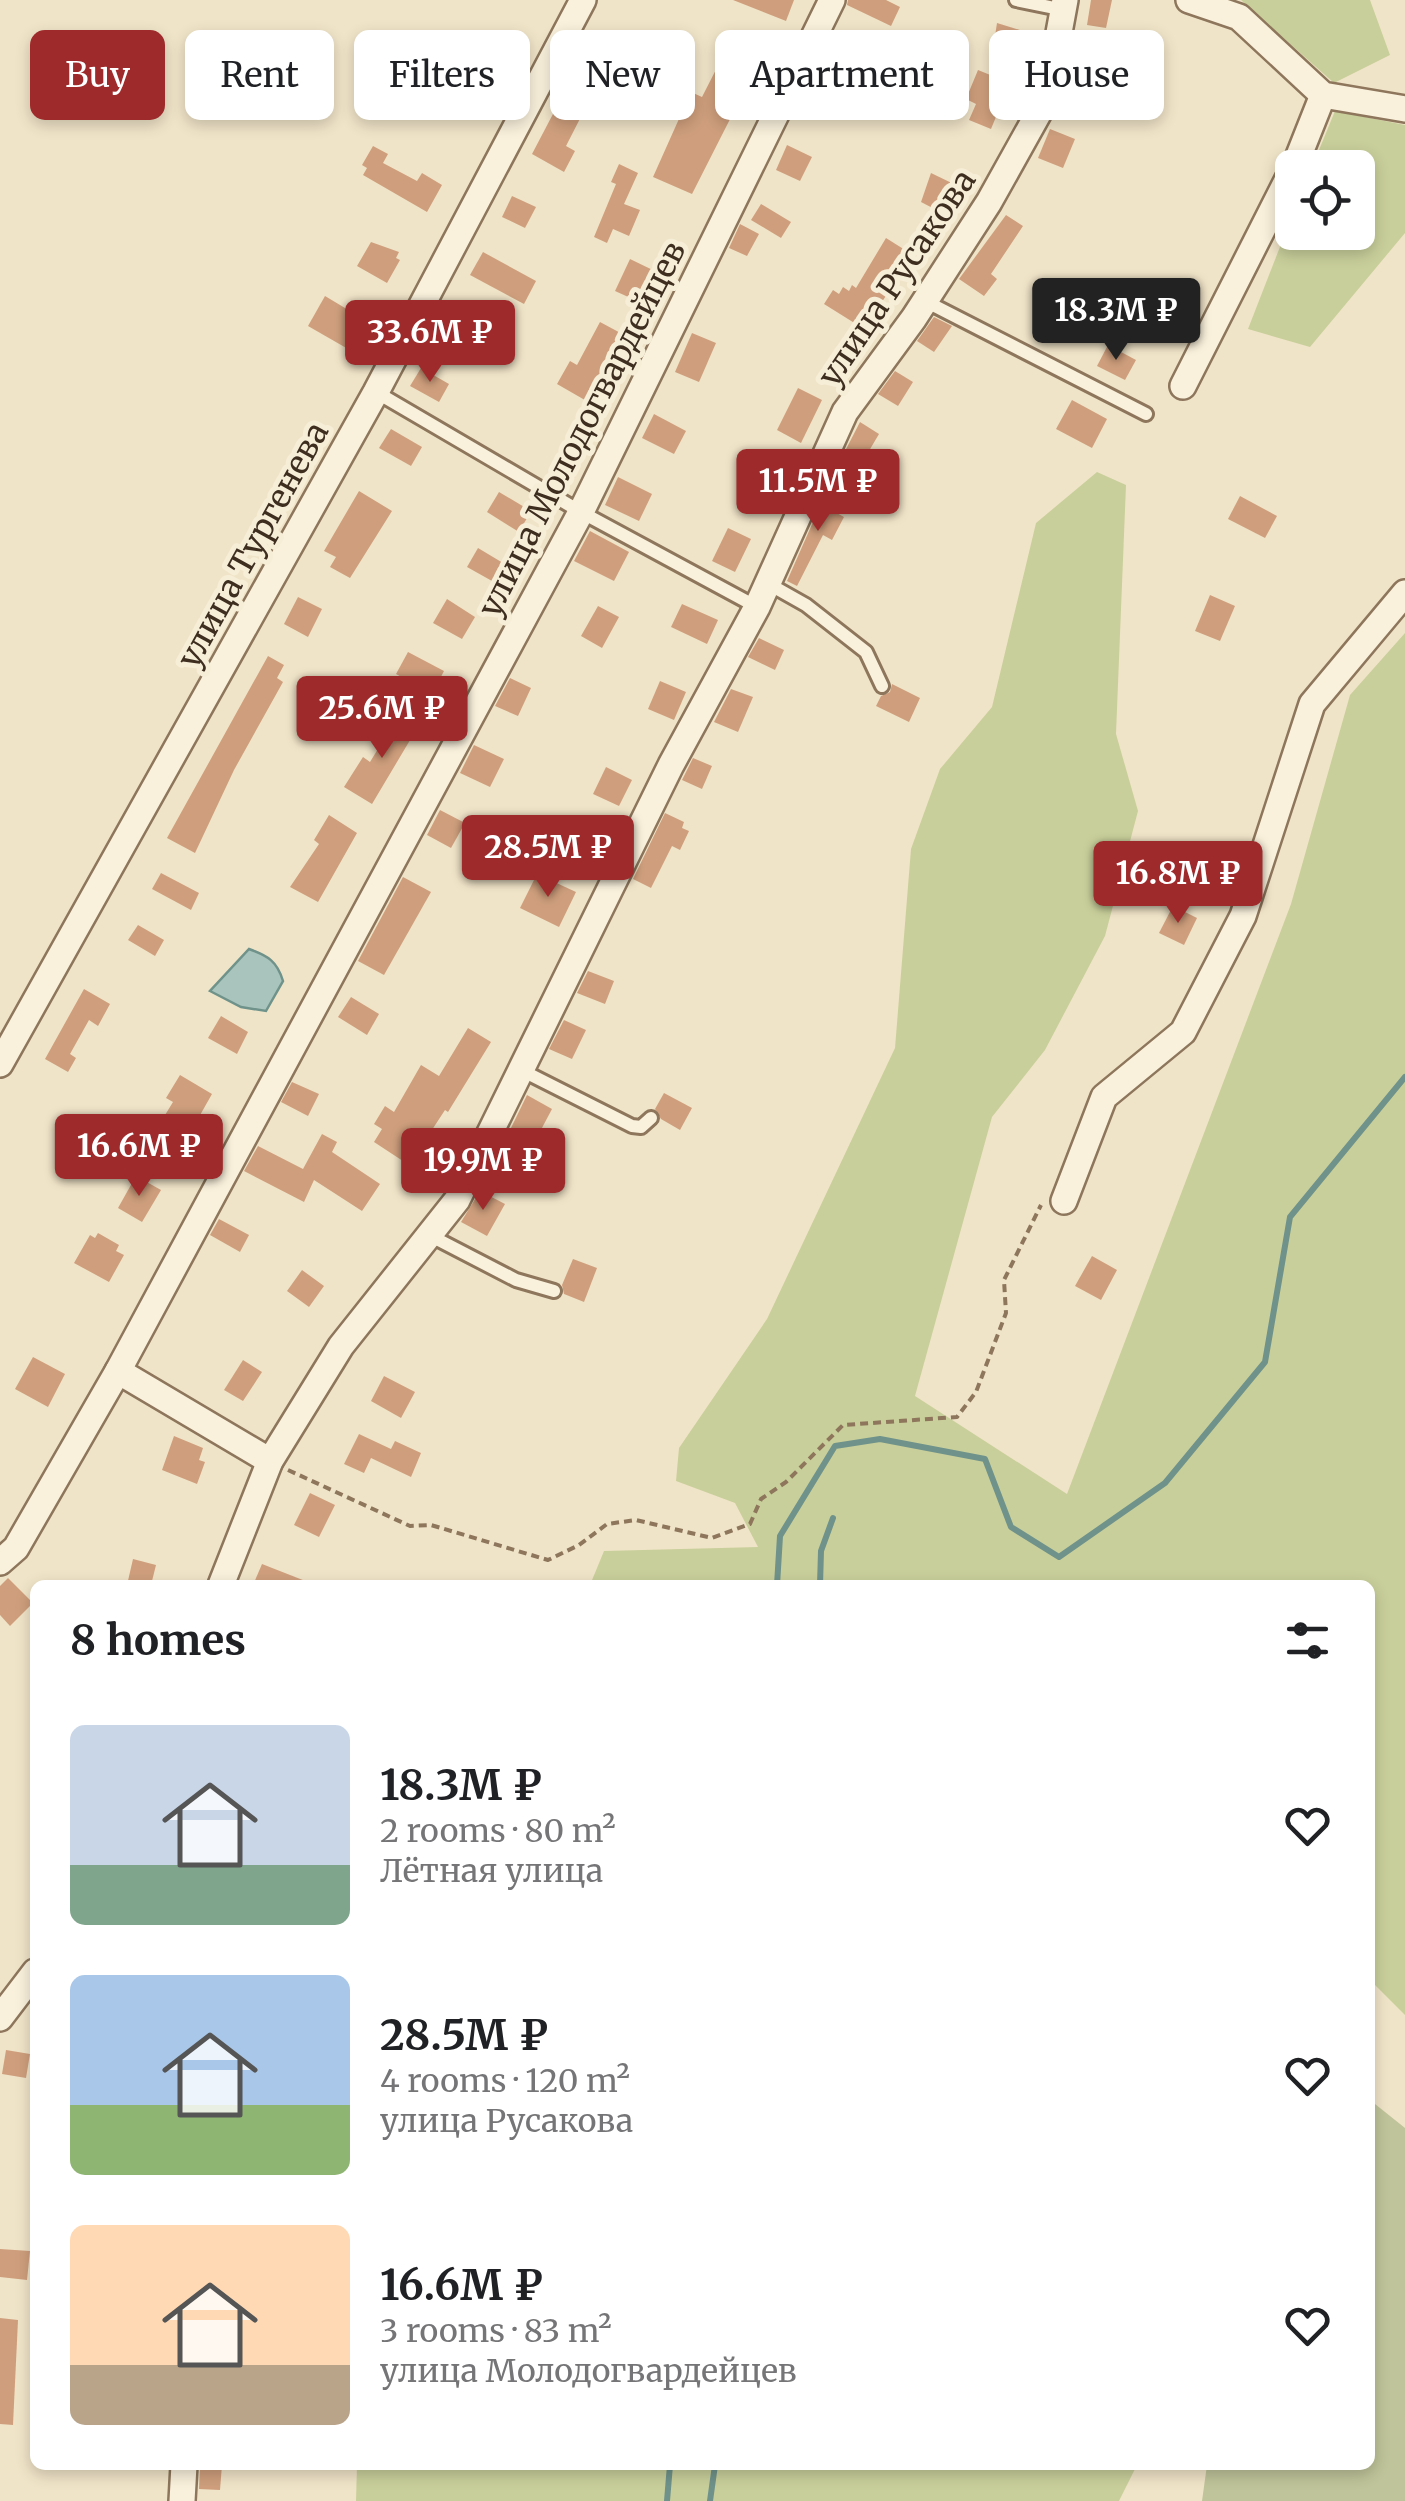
<!DOCTYPE html>
<html lang="en">
<head>
<meta charset="utf-8">
<style>
	body { margin:0; font-family:Merriweather,serif; background:#f6f6f6; color:#202124; height:100vh; display:flex; flex-direction:column; font-size:38px; white-space:nowrap }
	* { box-sizing:border-box; margin:0 }
	p { font-size:32px; color:#757577 }
	.icon { flex:none; width:55px; height:55px; fill:none; stroke:currentColor; stroke-width:2; stroke-linecap:round; stroke-linejoin:round }
	.map { position:relative; flex:1; overflow:hidden }
	.panel { position:absolute; left:30px; top:1580px; width:1345px; height:890px; display:flex; flex-direction:column; background:#fff; border-radius:15px; box-shadow:0 5px 15px #0003 }
	.panel>* { flex:none }
	.guide { position:absolute; left:30px; top:30px; width:1345px; height:90px; display:flex; gap:20px }
	.fabs { position:absolute; left:1275px; top:150px; display:grid; gap:20px }
	.fabs a { display:grid; place-items:center; width:100px; height:100px; border-radius:15px; background:#fff; box-shadow:0 5px 15px #0003; font-size:50px }
	.price { position:absolute; translate:-50% -85px; padding:0 22px; border-radius:10px; background:#9e2a2b; color:#fff; font-size:32px; line-height:65px; filter:drop-shadow(0 2px 5px #0008) }
	.price::after { content:''; position:absolute; left:50%; top:60px; width:30px; height:22px; margin-left:-15px; background:inherit; clip-path:polygon(0 0,100% 0,50% 100%) }
	.price.current { background:#222; color:#fff }
	ul { padding:0; list-style:none }
	li { display:flex; align-items:center; gap:30px; height:250px; padding:0 40px }
	li span { display:grid; place-items:center; flex:none; width:280px; height:200px; border-radius:15px; color:#555 }
	li>.icon { margin-inline-start:auto }
	span .icon { width:120px; height:120px; fill:#fffc; stroke-width:1 }
	li b { font-size:42px }
	h2 { display:flex; justify-content:space-between; align-items:center; height:120px; padding:0 40px; font-size:42px }
	.pill { padding:0 35px; border-radius:15px; background:#fff; box-shadow:0 5px 15px #0003; font-size:35px; line-height:90px }
	.pill.current { background:#9e2a2b; color:#fff }
	.map>svg:first-child { display:block }
	.green { fill:#c9cf9b }
	.cemetery { fill:#bfc49a }
	.water { fill:#a9c4bc; stroke:#6f938a; stroke-width:2.5 }
	.lines { fill:none; stroke-linecap:round; stroke-linejoin:round }
	.stream { stroke:#6f938a; stroke-width:6 }
	.building { fill:#cf9f7d }
	.lane-casing { stroke:#8d765c; stroke-width:18 }
	.street-casing { stroke:#8d765c; stroke-width:30 }
	.path { stroke:#8d765c; stroke-width:4; stroke-dasharray:8 5; stroke-linecap:butt }
	.lane { stroke:#faf1dc; stroke-width:12 }
	.street { stroke:#faf1dc; stroke-width:25 }
	.labels { text-anchor:middle; stroke-width:10; stroke-linejoin:round; paint-order:stroke }
	.street-label { font-size:32px; fill:#3d2e20; stroke:#f7eed8 }
</style>
</head>
<body>
<div class="map">
<svg width="1405" height="2501" viewBox="0 0 1405 2501">
	<rect width="100%" height="100%" fill="#f0e4c8"/>
	<g class="green">
		<polygon points="1241,0 1370,0 1390,55 1334,83"/>
		<polygon points="1335,111 1405,125 1405,233 1310,347 1248,329 1292,216 1292,232 1358,232 1358,168 1312,167"/>
		<polygon points="1097,472 1126,485 1116,734 1138,811 1105,936 1045,1050 992,1117 915,1396 1067,1494 1291,904 1350,695 1405,633 1405,2015 1370,1980 1370,1585 875,1585 851,1582 850,1585 590,1585 604,1551 758,1547 735,1503 676,1481 679,1448 767,1319 895,1048 911,849 940,769 992,707 1036,523"/>
		<polygon points="357,2465 1137,2465 1119,2501 356,2501"/>
	</g>
	<polygon class="cemetery" points="1370,2100 1405,2128 1405,2501 1202,2501 1207,2465 1370,2465"/>
	<path class="water" d="M249,949C268,956 277,961 283,981L266,1011L241,1007L210,991Z"/>
	<g class="lines">
		<g class="stream">
			<polyline points="777,1585 780,1536 835,1446 880,1439 985,1459 1011,1527 1059,1557 1165,1483 1265,1362 1290,1217 1405,1077"/>
			<polyline points="820,1585 821,1551 833,1518"/>
			<polyline points="667,2501 670,2465"/>
			<polyline points="710,2501 715,2465"/>
		</g>
	</g>
	<g class="building">
		<polygon points="733,0 794,0 786,21"/>
		<polygon points="848,0 886,0 900,7 891,26 847,5"/>
		<polygon points="1091,0 1112,0 1106,28 1087,25"/>
		<polygon points="997,23 1020,30 1016,54 993,49"/>
		<polygon points="591,40 620,55 609,75 580,60"/>
		<polygon points="727,48 758,64 692,194 653,177 691,92 702,97"/>
		<polygon points="833,48 856,58 848,76 824,66"/>
		<polygon points="1082,52 1102,59 1092,88 1072,82"/>
		<polygon points="978,70 1010,83 991,129 969,120 976,104 966,99"/>
		<polygon points="564,93 587,105 566,146 575,151 564,172 532,154"/>
		<polygon points="1050,129 1075,139 1063,168 1038,158"/>
		<polygon points="787,145 812,157 800,181 776,170"/>
		<polygon points="373,146 388,154 383,163 417,181 422,173 442,185 427,212 363,175 367,168 362,165"/>
		<polygon points="619,164 638,173 624,204 640,210 629,236 613,229 607,243 594,237 616,184 611,182"/>
		<polygon points="931,173 960,187 946,215 921,202"/>
		<polygon points="512,196 536,207 525,228 502,217"/>
		<polygon points="761,204 791,222 781,238 751,220"/>
		<polygon points="1006,215 1023,226 991,274 997,279 984,296 959,279"/>
		<polygon points="740,224 759,234 747,256 729,248"/>
		<polygon points="886,238 913,255 864,329 824,304 833,290 839,294 843,287 849,291 852,285 856,288"/>
		<polygon points="371,242 399,252 396,258 400,260 387,283 357,266"/>
		<polygon points="483,252 536,281 524,304 470,275"/>
		<polygon points="630,259 661,274 646,305 615,291"/>
		<polygon points="325,296 365,320 348,349 308,326"/>
		<polygon points="448,303 485,324 473,347 435,326"/>
		<polygon points="934,317 952,326 934,352 917,341"/>
		<polygon points="600,322 628,337 590,403 557,384 570,361 577,365"/>
		<polygon points="692,333 716,343 699,382 675,372"/>
		<polygon points="1108,345 1136,360 1125,380 1097,366"/>
		<polygon points="421,368 449,384 439,402 410,386"/>
		<polygon points="895,371 913,382 898,406 878,394"/>
		<polygon points="798,388 822,400 801,443 777,430"/>
		<polygon points="1072,400 1107,419 1092,448 1056,429"/>
		<polygon points="654,414 686,431 674,454 642,438"/>
		<polygon points="860,422 879,434 860,466 843,455"/>
		<polygon points="391,429 422,447 411,466 379,448"/>
		<polygon points="759,456 785,468 769,504 743,492"/>
		<polygon points="618,477 652,494 639,521 605,505"/>
		<polygon points="828,488 842,495 833,511 844,517 832,540 823,535 797,586 787,581"/>
		<polygon points="359,491 392,511 350,578 330,567 336,557 324,551"/>
		<polygon points="499,492 531,511 519,532 487,512"/>
		<polygon points="1240,496 1277,516 1265,538 1228,519"/>
		<polygon points="728,528 751,539 735,572 712,561"/>
		<polygon points="590,531 629,552 614,581 574,561"/>
		<polygon points="478,548 503,563 492,581 467,567"/>
		<polygon points="1210,595 1235,606 1220,641 1195,631"/>
		<polygon points="298,597 322,609 308,637 284,624"/>
		<polygon points="447,599 475,617 462,639 433,623"/>
		<polygon points="682,604 718,620 707,644 671,627"/>
		<polygon points="598,606 619,617 602,648 581,636"/>
		<polygon points="759,638 784,650 775,670 748,657"/>
		<polygon points="408,652 444,671 432,694 396,674"/>
		<polygon points="268,656 284,665 277,678 283,682 234,770 195,853 167,838"/>
		<polygon points="510,678 531,688 518,716 495,706"/>
		<polygon points="660,681 686,692 674,720 648,709"/>
		<polygon points="892,684 920,698 909,722 876,706 881,696 890,692"/>
		<polygon points="731,689 753,697 738,732 714,722"/>
		<polygon points="400,713 419,725 372,804 344,787 363,757 370,762"/>
		<polygon points="474,745 504,759 490,787 460,773"/>
		<polygon points="693,758 712,766 702,789 682,780"/>
		<polygon points="606,767 632,780 619,806 593,794"/>
		<polygon points="440,810 465,823 451,848 427,835"/>
		<polygon points="665,813 684,822 682,828 689,831 680,850 672,846 651,888 633,879"/>
		<polygon points="329,815 357,833 318,902 290,887 319,844 314,840"/>
		<polygon points="161,873 199,893 191,910 152,889"/>
		<polygon points="537,874 576,892 559,927 520,908"/>
		<polygon points="403,877 431,892 384,975 358,961"/>
		<polygon points="1173,906 1197,918 1184,945 1159,933"/>
		<polygon points="138,925 164,940 155,956 128,940"/>
		<polygon points="588,971 614,981 605,1004 577,993"/>
		<polygon points="84,989 110,1004 98,1026 89,1020 70,1054 76,1058 68,1072 45,1059"/>
		<polygon points="351,997 379,1014 367,1035 338,1017"/>
		<polygon points="221,1016 248,1032 237,1054 208,1038"/>
		<polygon points="564,1020 586,1030 572,1059 549,1049"/>
		<polygon points="468,1028 491,1042 448,1112 445,1110 409,1165 374,1142 382,1129 374,1124 385,1106 394,1112 421,1065 439,1076"/>
		<polygon points="180,1075 212,1094 178,1154 151,1138 173,1102 166,1098"/>
		<polygon points="292,1082 319,1094 308,1116 281,1102"/>
		<polygon points="664,1093 692,1108 680,1130 661,1119 655,1109"/>
		<polygon points="527,1095 552,1109 534,1143 510,1130"/>
		<polygon points="322,1134 337,1142 332,1152 380,1184 362,1211 314,1180 304,1202 244,1171 258,1146 303,1169"/>
		<polygon points="136,1176 161,1190 142,1222 118,1208"/>
		<polygon points="480,1191 505,1204 487,1236 461,1222"/>
		<polygon points="219,1219 249,1235 240,1252 210,1235"/>
		<polygon points="98,1233 119,1245 116,1251 124,1255 109,1282 74,1263 90,1235 95,1238"/>
		<polygon points="1092,1256 1117,1270 1101,1300 1075,1286"/>
		<polygon points="573,1259 597,1268 584,1302 564,1294 562,1285"/>
		<polygon points="302,1270 324,1286 309,1307 287,1291"/>
		<polygon points="33,1357 65,1374 48,1407 15,1389"/>
		<polygon points="243,1360 262,1372 243,1401 224,1390"/>
		<polygon points="384,1376 415,1392 401,1418 371,1401"/>
		<polygon points="359,1434 391,1449 395,1441 421,1453 411,1477 371,1458 364,1473 344,1464"/>
		<polygon points="174,1436 203,1448 199,1460 205,1462 197,1484 162,1470"/>
		<polygon points="310,1493 335,1505 319,1537 294,1525"/>
		<polygon points="133,1559 156,1565 151,1585 127,1585"/>
		<polygon points="262,1564 313,1584 313,1585 253,1585"/>
		<polygon points="8,1578 33,1603 10,1626 0,1615 0,1586"/>
		<polygon points="6,2050 30,2054 26,2078 2,2074"/>
		<polygon points="0,2249 30,2251 27,2280 0,2277"/>
		<polygon points="0,2318 18,2320 13,2425 0,2424"/>
		<polygon points="200,2465 222,2465 220,2490 199,2489"/>
	</g>
	<g class="lines">
		<defs>
			<g id="lane">
				<polyline points="1016,0 1064,10"/>
				<polyline points="925,301 1146,414"/>
				<polyline points="376,392 581,512 757,607"/>
				<polyline points="767,583 806,605 866,652 882,686"/>
				<polyline points="521,1070 632,1126 641,1127 651,1118"/>
				<polyline points="429,1235 516,1280 554,1291"/>
			</g>
			<g id="street">
				<polyline points="1189,0 1239,17 1323,95 1405,109"/>
				<polyline points="1294,168 1323,95"/>
				<polyline points="1183,386 1292,171"/>
				<polyline points="0,1064 376,392 583,0"/>
				<polyline points="1064,1201 1104,1097 1183,1032 1243,916 1312,704 1405,593"/>
				<polyline points="118,1371 270,1461"/>
				<polyline points="0,1562 16,1548 118,1371 581,512 832,0"/>
				<polyline points="221,1585 270,1461 341,1346 457,1200 671,765 757,607 845,412 914,318 989,202 1047,98 1065,0"/>
				<polyline points="0,2018 35,1972"/>
				<polyline points="182,2501 184,2465"/>
			</g>
		</defs>
		<use href="#lane" class="lane-casing"/>
		<use href="#street" class="street-casing"/>
		<polyline class="path" points="288,1470 410,1526 431,1525 548,1560 579,1545 607,1524 636,1520 712,1538 750,1524 761,1499 786,1482 843,1425 957,1417 976,1392 1006,1313 1004,1280 1041,1205"/>
		<use href="#lane" class="lane"/>
		<use href="#street" class="street"/>
	</g>
	<g class="labels">
		<g class="street-label">
			<text transform="translate(897 278) rotate(-56)" y="11">улица Русакова</text>
			<text transform="translate(582 429) rotate(-63)" y="11">улица Молодогвардейцев</text>
			<text transform="translate(253 545) rotate(-61)" y="11">улица Тургенева</text>
		</g>
	</g>
</svg>
<div class="fabs">
<a><svg class="icon" aria-label="locate" viewBox="0 0 24 24"><circle cx="12" cy="12" r="6"/><path d="M12 2v4M12 18v4M2 12h4M18 12h4"/></svg></a>
</div>
<b class="price current" style="left:1116px;top:363px">18.3M ₽</b>
<b class="price" style="left:430px;top:385px">33.6M ₽</b>
<b class="price" style="left:818px;top:534px">11.5M ₽</b>
<b class="price" style="left:382px;top:761px">25.6M ₽</b>
<b class="price" style="left:548px;top:900px">28.5M ₽</b>
<b class="price" style="left:1178px;top:926px">16.8M ₽</b>
<b class="price" style="left:139px;top:1199px">16.6M ₽</b>
<b class="price" style="left:483px;top:1213px">19.9M ₽</b>
<div class="guide">
<a class="pill current">Buy</a>
<a class="pill">Rent</a>
<a class="pill">Filters</a>
<a class="pill">New</a>
<a class="pill">Apartment</a>
<a class="pill">House</a>
</div>
<section class="panel">
<h2>8 homes<svg class="icon" aria-label="filters" viewBox="0 0 24 24"><path d="M4 7h16M4 17h16"/><circle cx="9" cy="7" r="2"/><circle cx="15" cy="17" r="2"/></svg></h2>
<ul>
<li><span style="background:linear-gradient(#c9d6e8 70%,#7fa58c 0)"><svg class="icon" aria-label="home" viewBox="0 0 24 24"><path d="M3 11l9-7 9 7M6 9v11h12V9"/></svg></span><div><b>18.3M ₽</b><p>2 rooms · 80 m²</p><p>Лётная улица</p></div><svg class="icon" aria-label="heart" viewBox="0 0 24 24"><path d="M12 20l-8-8c-3-5 5-10 8-4 3-6 11-1 8 4z"/></svg></li>
<li><span style="background:linear-gradient(#a9c7e8 65%,#8fb573 0)"><svg class="icon" aria-label="home" viewBox="0 0 24 24"><path d="M3 11l9-7 9 7M6 9v11h12V9"/></svg></span><div><b>28.5M ₽</b><p>4 rooms · 120 m²</p><p>улица Русакова</p></div><svg class="icon" aria-label="heart" viewBox="0 0 24 24"><path d="M12 20l-8-8c-3-5 5-10 8-4 3-6 11-1 8 4z"/></svg></li>
<li><span style="background:linear-gradient(#ffd9b3 70%,#b9a48a 0)"><svg class="icon" aria-label="home" viewBox="0 0 24 24"><path d="M3 11l9-7 9 7M6 9v11h12V9"/></svg></span><div><b>16.6M ₽</b><p>3 rooms · 83 m²</p><p>улица Молодогвардейцев</p></div><svg class="icon" aria-label="heart" viewBox="0 0 24 24"><path d="M12 20l-8-8c-3-5 5-10 8-4 3-6 11-1 8 4z"/></svg></li>
</ul>
</section>
</div>
</body>
</html>
